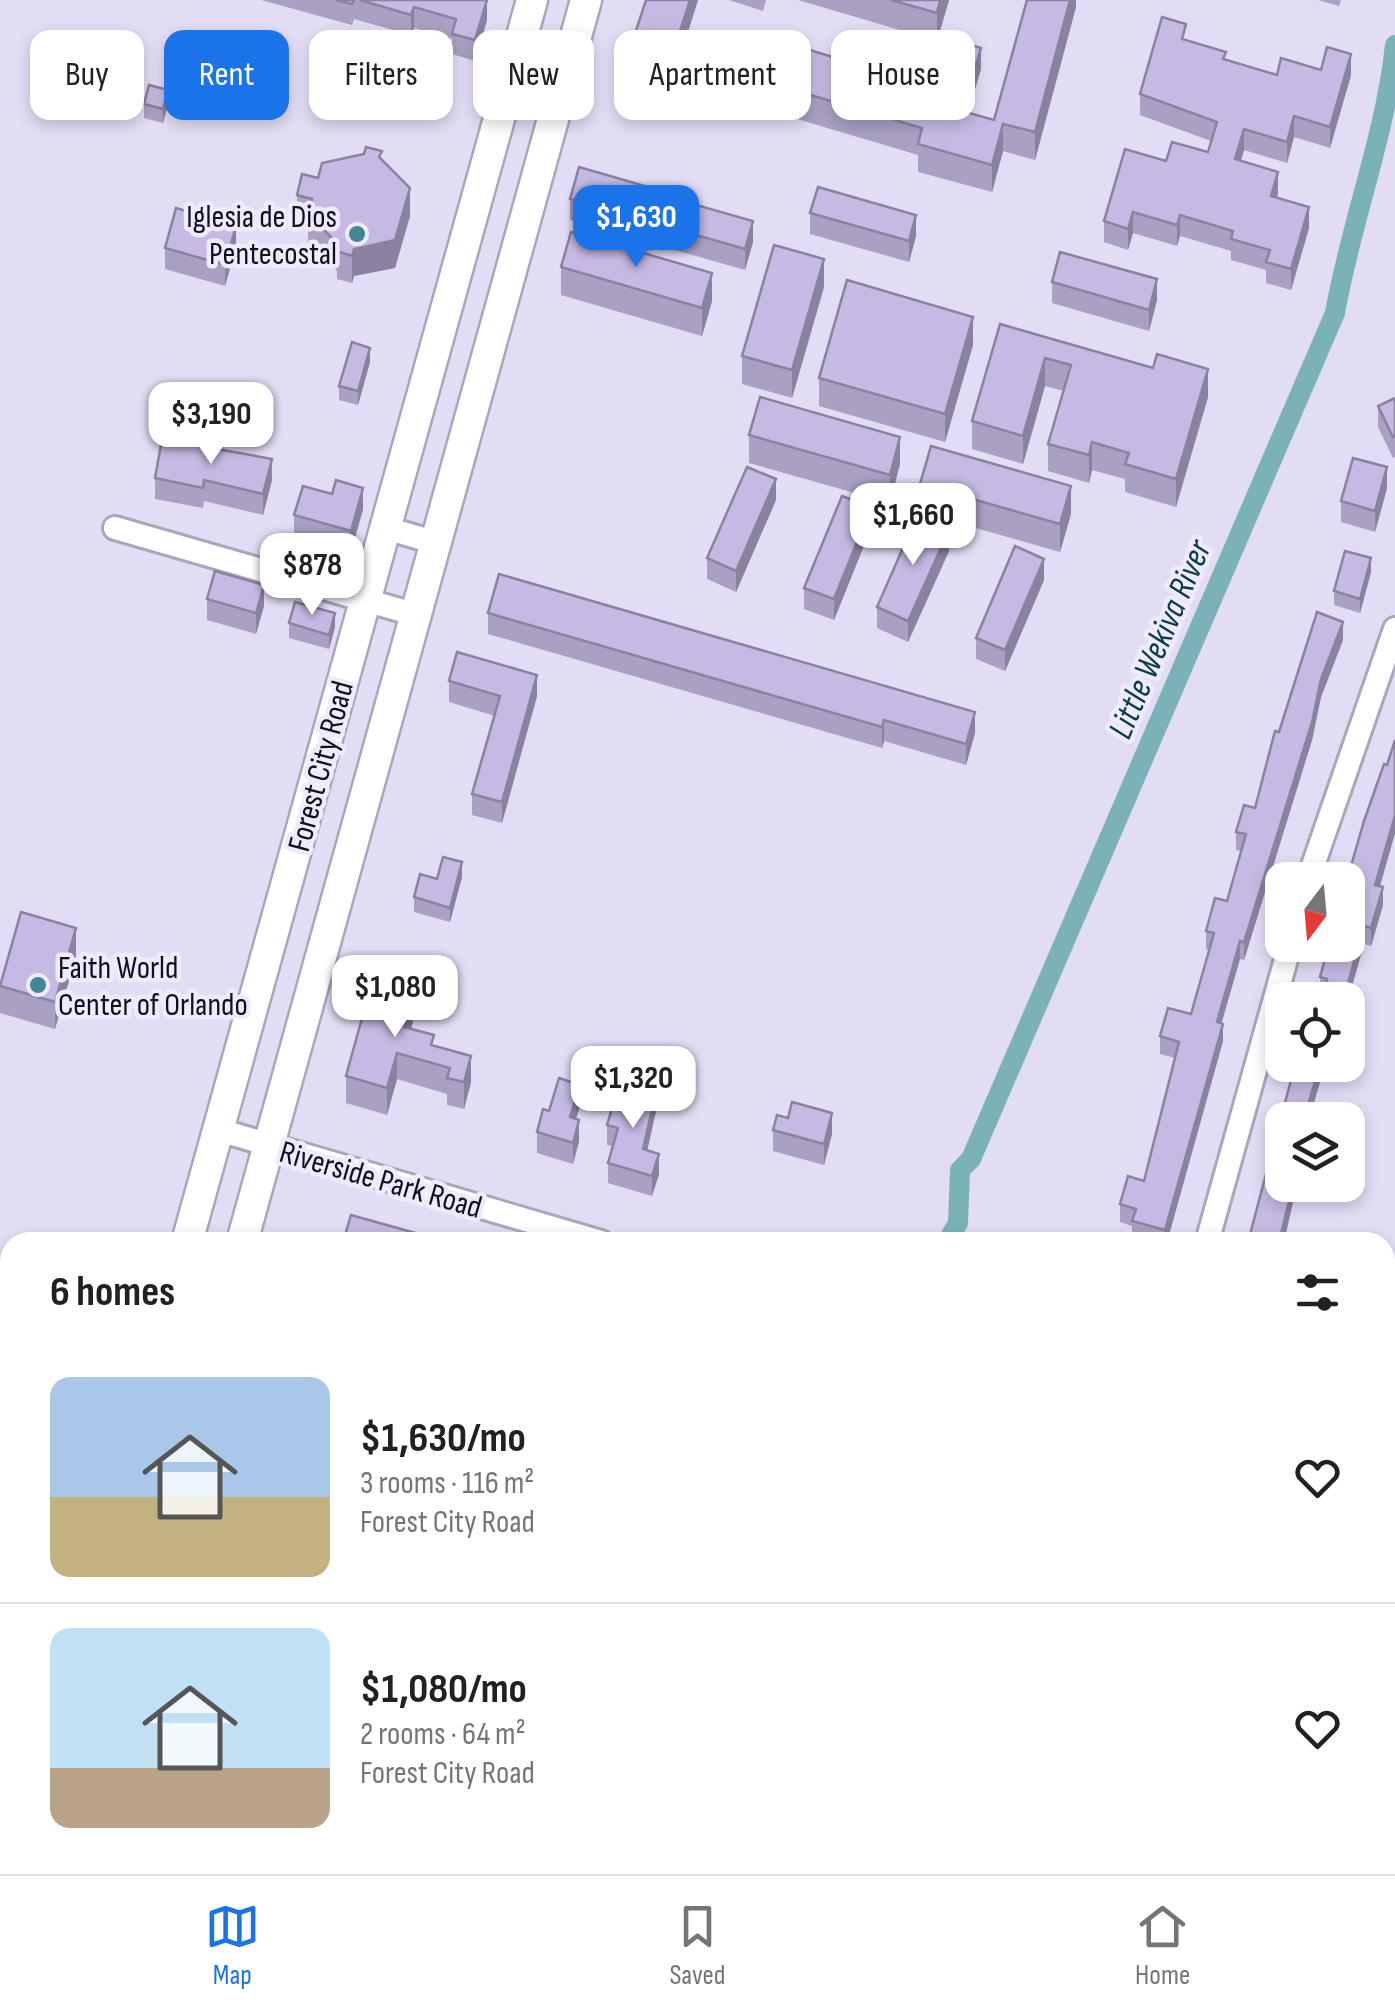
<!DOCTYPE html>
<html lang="en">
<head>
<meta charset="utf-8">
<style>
	body { margin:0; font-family:"Sofia Sans Condensed",sans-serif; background:#f2f2f2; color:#202124; height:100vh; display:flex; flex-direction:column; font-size:38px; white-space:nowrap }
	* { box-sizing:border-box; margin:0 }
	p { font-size:32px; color:#757577 }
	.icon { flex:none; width:55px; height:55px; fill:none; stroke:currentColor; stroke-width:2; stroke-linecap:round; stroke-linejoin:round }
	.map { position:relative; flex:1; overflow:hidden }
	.details { position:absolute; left:0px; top:1232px; width:1395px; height:642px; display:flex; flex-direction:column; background:#fff; border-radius:30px 30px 0 0; box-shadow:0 5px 15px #0003 }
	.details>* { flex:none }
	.guide { position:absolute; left:30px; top:30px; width:1335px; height:90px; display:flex; gap:20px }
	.needle { width:65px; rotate:196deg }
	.buttons { position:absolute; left:1265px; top:862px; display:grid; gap:20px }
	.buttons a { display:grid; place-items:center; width:100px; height:100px; border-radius:20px; background:#fff; box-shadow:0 5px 15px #0003; font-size:50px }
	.price { position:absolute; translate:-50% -85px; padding:0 22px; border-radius:20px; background:#fff; color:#222; font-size:32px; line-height:65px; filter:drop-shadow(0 2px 5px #0008) }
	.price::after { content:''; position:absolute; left:50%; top:60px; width:30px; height:22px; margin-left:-15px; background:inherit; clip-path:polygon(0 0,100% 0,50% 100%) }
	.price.selected { background:#1a73e8; color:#fff }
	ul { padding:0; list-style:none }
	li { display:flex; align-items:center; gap:30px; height:250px; padding:0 50px }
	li+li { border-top:2px solid #e0e0e0 }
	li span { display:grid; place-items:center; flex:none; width:280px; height:200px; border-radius:20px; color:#555 }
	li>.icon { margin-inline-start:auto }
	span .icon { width:120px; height:120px; fill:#fffc; stroke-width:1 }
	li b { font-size:42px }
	h2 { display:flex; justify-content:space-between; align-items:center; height:120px; padding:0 50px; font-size:42px }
	.chip { padding:0 35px; border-radius:20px; background:#fff; box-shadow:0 5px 15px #0003; font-size:35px; line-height:90px }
	.chip.selected { background:#1a73e8; color:#fff }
	.menu { display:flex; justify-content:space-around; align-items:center; height:140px; border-top:2px solid #e0e0e0; background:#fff; font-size:28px; color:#757577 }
	.menu a { display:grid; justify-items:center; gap:5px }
	.menu .selected { color:#1a73e8 }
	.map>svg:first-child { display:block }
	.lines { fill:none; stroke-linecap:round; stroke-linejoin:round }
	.canal { stroke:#7ab2b8; stroke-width:20 }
	.minor-casing { stroke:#aca6bd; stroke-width:28 }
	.major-casing { stroke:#aca6bd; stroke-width:35 }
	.minor { stroke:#fff; stroke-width:22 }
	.major { stroke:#fff; stroke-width:30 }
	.wall { fill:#a9a0c3 }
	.shaded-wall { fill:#8a829f }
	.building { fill:#c5bae3; stroke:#8a829f; stroke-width:2.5 }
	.poi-dot { fill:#418694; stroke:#f0eafe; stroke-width:4 }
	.labels { text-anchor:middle; stroke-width:9; stroke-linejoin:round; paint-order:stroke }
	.poi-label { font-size:32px; fill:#110f17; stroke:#f0eafe; text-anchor:end }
	.street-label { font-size:32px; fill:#110f17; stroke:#f0eafe }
	.water-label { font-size:35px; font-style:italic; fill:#073d43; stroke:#f0eafe }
</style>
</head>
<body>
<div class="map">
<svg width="1395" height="1874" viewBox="0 0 1395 1874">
	<rect width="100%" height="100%" fill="#e3dcf5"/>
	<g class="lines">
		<g class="canal">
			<path d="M947,1242L958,1223L960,1170L971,1159L1335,313C1351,222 1385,137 1395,45"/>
			<polyline points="658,1874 662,1865"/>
		</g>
		<defs>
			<g id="minor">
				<polyline points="115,528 417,615"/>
				<polyline points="386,528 437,543"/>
				<polyline points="1308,880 1395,629"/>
				<polyline points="219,1130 601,1242"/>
				<polyline points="1207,1242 1290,945"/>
				<polyline points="1385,1468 1395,1471"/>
				<polyline points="910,1874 913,1865"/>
				<polyline points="1183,1874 1186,1865"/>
			</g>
			<g id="major">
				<polyline points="187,1242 532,0"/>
				<polyline points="242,1242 586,0"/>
				<polyline points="5,1874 10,1858"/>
				<polyline points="60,1874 63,1865"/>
			</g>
		</defs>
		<use href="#minor" class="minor-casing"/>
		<use href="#major" class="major-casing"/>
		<use href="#minor" class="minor"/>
		<use href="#major" class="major"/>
	</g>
	<g class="wall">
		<polygon points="261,0 487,0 487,20 475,61 452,54 452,39 414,28 411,35 354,19 352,25"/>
		<polygon points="646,0 698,0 668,95 628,83 628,55"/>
		<polygon points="729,0 766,0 763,11"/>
		<polygon points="798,0 949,0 937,41"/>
		<polygon points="1076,0 1076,7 1035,160 1003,151 992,192 918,172 918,155 737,101 737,73 919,100 994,120"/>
		<polygon points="1318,0 1341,0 1339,6"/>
		<polygon points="1186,41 1226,60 1277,75 1321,70 1351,75 1330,148 1294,137 1287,163 1244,150 1241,161 1278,193 1277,197 1309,228 1291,290 1266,283 1266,270 1231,260 1231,251 1180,236 1177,246 1133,233 1128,250 1104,242 1104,221 1166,161 1208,152 1211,141 1140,115 1140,94"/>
		<polygon points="981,69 969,109 933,98 933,77"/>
		<polygon points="144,104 168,104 163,123 144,118"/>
		<polygon points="382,159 410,216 395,268 354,276 352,283 337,279 337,271 308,242 308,226 297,222 297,195 318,178"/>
		<polygon points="570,199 690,204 753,242 745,270 570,220"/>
		<polygon points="810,213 916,236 909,262 810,234"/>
		<polygon points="236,247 225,286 165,269 165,248"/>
		<polygon points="561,267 712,301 702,336 561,295"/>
		<polygon points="1052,282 1157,300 1149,331 1052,303"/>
		<polygon points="824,287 792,398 742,384 742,356"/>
		<polygon points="1000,324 1208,397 1176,507 1125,492 1125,479 1092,470 1089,483 1048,471 1048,444 1064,391 1045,386 1023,464 972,449 972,421"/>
		<polygon points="973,345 945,442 819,406 819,378"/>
		<polygon points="370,362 358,405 339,400 339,386"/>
		<polygon points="1395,398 1395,457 1393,458 1378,427 1378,406"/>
		<polygon points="749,435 900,464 890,503 749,463"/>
		<polygon points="155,478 272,480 263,515 204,501 203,508 155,499"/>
		<polygon points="920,484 1071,514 1060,552 920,512"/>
		<polygon points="1387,488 1375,532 1341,522 1341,501"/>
		<polygon points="332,494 363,509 351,552 294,536 294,515"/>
		<polygon points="776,500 736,592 707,579 707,558"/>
		<polygon points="871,528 834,620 804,609 804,588"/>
		<polygon points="949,551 908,642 877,628 877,607"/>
		<polygon points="1371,572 1360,613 1334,605 1334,591"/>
		<polygon points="1044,580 1005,671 976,659 976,638"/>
		<polygon points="207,599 264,606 256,634 207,620"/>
		<polygon points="488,613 975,733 966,765 884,741 882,748 488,634"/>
		<polygon points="289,623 335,627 329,649 289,638"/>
		<polygon points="1343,640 1321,697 1312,740 1244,960 1240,959 1221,1023 1223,1041 1167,1242 1145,1242 1132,1239 1132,1226 1120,1222 1120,1204 1144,1181 1175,1058 1160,1054 1160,1036 1191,1014 1209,950 1206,949 1206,931 1227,901 1241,851 1236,850 1236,832 1255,808 1279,732"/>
		<polygon points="449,681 537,696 502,823 472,815 472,794 495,716 449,702"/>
		<polygon points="1395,740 1395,833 1380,886 1383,905 1371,946 1364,944 1348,998 1359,1019 1348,1000 1320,995 1320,977"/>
		<polygon points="462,877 450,922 414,912 414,897 437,879"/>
		<polygon points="76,956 55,1029 0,1013 0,986"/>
		<polygon points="413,1021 411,1029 434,1046 471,1082 464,1109 447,1105 447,1094 397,1079 387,1115 346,1103 346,1076"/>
		<polygon points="580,1106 576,1119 579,1141 573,1164 537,1153 537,1132 549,1111"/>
		<polygon points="619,1107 656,1111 647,1151 659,1174 652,1196 608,1183 608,1163 613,1146 607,1145 607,1125"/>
		<polygon points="773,1130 832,1134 824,1165 773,1151"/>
		<polygon points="1395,1528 1395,1563 1391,1562 1391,1541"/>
	</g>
	<g class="shaded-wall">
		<polygon points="487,0 487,20 475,61 475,40"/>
		<polygon points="690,0 698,0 668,95 668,68"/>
		<polygon points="940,0 949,0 937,41 937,13"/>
		<polygon points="1070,0 1076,0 1076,7 1035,160 1035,132"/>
		<polygon points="414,7 414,28 411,35 411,15"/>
		<polygon points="981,48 981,69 969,109 969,88"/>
		<polygon points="1351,54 1351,75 1330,148 1330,127"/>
		<polygon points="168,90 168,104 163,123 163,109"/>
		<polygon points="1294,116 1294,137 1287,163 1287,142"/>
		<polygon points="1003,124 1003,151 992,192 992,165"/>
		<polygon points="1244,129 1244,150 1235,180 1235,159"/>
		<polygon points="1278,172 1278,193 1271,217 1271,196"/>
		<polygon points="410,188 410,216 395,268 354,276 352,283 352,256 354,249"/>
		<polygon points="1309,207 1309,228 1291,290 1291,269"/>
		<polygon points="1133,212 1133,233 1128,250 1128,229"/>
		<polygon points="916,215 916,236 909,262 909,241"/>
		<polygon points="1180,215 1180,236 1177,246 1177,225"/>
		<polygon points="753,221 753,242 745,270 745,249"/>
		<polygon points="236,226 236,247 225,286 225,265"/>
		<polygon points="824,259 824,287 792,398 792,370"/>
		<polygon points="712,273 712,301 702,336 702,308"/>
		<polygon points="1157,279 1157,300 1149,331 1149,310"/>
		<polygon points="973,317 973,345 945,442 945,414"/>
		<polygon points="370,348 370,362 358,405 358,391"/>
		<polygon points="1045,358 1045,386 1023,464 1023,436"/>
		<polygon points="1208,369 1208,397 1176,507 1176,479"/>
		<polygon points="900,437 900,464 890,503 890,475"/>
		<polygon points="1092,442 1092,470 1089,483 1089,455"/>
		<polygon points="272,459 272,480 263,515 263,494"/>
		<polygon points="1387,467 1387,488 1375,532 1375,511"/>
		<polygon points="776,479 776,500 736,592 736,571"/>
		<polygon points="1071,486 1071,514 1060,552 1060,524"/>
		<polygon points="363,488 363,509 351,552 351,531"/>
		<polygon points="871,507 871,528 834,620 834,599"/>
		<polygon points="949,530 949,551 908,642 908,621"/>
		<polygon points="1371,558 1371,572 1360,613 1360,599"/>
		<polygon points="1044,559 1044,580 1005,671 1005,650"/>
		<polygon points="264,585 264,606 256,634 256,613"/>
		<polygon points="335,613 335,627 329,649 329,635"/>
		<polygon points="1343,622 1343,640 1321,697 1312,740 1244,960 1244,942 1321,679"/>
		<polygon points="537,675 537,696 502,823 502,802"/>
		<polygon points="975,712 975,733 966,765 966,744"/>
		<polygon points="884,720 884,741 882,748 882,727"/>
		<polygon points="1395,815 1395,833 1375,903 1375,885"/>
		<polygon points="462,862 462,877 450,922 450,908"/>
		<polygon points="1383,887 1383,905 1371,946 1371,928"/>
		<polygon points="1364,926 1364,944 1348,1001 1344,997"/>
		<polygon points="76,928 76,956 55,1029 55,1002"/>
		<polygon points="1240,941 1240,959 1217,1039 1217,1022"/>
		<polygon points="413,994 413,1021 404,1053 404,1027"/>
		<polygon points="1359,1001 1359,1019 1348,1058 1348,1040"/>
		<polygon points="1223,1024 1223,1041 1167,1242 1165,1242 1165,1230"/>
		<polygon points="397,1053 397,1079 387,1115 387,1088"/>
		<polygon points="471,1056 471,1082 464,1109 464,1082"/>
		<polygon points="1320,1065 1325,1065 1309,1120 1308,1105"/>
		<polygon points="580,1085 580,1106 570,1138 570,1117"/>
		<polygon points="656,1092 656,1111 643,1169 643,1149"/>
		<polygon points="832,1113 832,1134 824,1165 824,1144"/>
		<polygon points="579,1120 579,1141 573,1164 573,1143"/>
		<polygon points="659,1154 659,1174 652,1196 652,1176"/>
		<polygon points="1293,1185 1297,1185 1284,1242 1281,1234"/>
		<polygon points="1388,1330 1388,1351 1385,1362 1385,1341"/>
		<polygon points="10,1745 10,1773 0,1807 0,1780"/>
	</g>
	<g class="building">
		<polygon points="336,0 354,0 352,4"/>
		<polygon points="360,0 487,0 475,40 452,34 456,19 414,7 411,15"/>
		<polygon points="646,0 690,0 668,68 628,55"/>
		<polygon points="891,0 940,0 937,13"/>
		<polygon points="1027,0 1070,0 1035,132 1003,124 992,165 918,144 922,128 737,73 750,32 919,83 915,98 994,120"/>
		<polygon points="1162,17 1186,24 1182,39 1226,52 1223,59 1277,75 1281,58 1321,70 1327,47 1351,54 1330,127 1294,116 1287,142 1244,129 1235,159 1278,172 1271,196 1309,207 1291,269 1266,262 1270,250 1231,239 1233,231 1180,215 1177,225 1133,212 1128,229 1104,221 1125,149 1166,161 1172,142 1208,152 1217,122 1140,94"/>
		<polygon points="945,37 981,48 969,88 933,77"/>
		<polygon points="149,85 168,90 163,109 144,104"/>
		<polygon points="366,147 382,151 379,157 410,188 395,240 354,249 352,256 337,251 339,245 308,214 312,199 297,195 302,174 318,178 322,163 364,154"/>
		<polygon points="579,167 690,199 689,203 753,221 745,249 570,199"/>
		<polygon points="818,187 916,215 909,241 810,213"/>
		<polygon points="176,208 236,226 225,265 165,248"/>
		<polygon points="571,232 712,273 702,308 561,267"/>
		<polygon points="774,245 824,259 792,370 742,356"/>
		<polygon points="1060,252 1157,279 1149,310 1052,282"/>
		<polygon points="847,280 973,317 945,414 819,378"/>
		<polygon points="1000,324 1153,368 1157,354 1208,369 1176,479 1125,464 1129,453 1092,442 1089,455 1048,444 1071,365 1045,358 1023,436 972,421"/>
		<polygon points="352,342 370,348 358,391 339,386"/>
		<polygon points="760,397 900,437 890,475 749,435"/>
		<polygon points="1395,398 1395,436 1393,437 1378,406"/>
		<polygon points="162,439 272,459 263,494 204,480 203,488 155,478"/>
		<polygon points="931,446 1071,486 1060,524 920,484"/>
		<polygon points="1353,458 1387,467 1375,511 1341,501"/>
		<polygon points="747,467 776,479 736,571 707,558"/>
		<polygon points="336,480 363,488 351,531 294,515 303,486 332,494"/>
		<polygon points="842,496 871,507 834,599 804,588"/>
		<polygon points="917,516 949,530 908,621 877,607"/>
		<polygon points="1015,546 1044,559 1005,650 976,638"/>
		<polygon points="1345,551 1371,558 1360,599 1334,591"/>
		<polygon points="215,571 264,585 256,613 207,599"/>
		<polygon points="499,574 975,712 966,744 884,720 882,727 488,613"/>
		<polygon points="295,602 335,613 329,635 289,623"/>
		<polygon points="1317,612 1343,622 1321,679 1312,722 1244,942 1240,941 1217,1022 1223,1024 1165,1230 1132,1221 1136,1209 1120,1204 1128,1176 1144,1181 1179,1042 1160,1036 1168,1008 1191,1014 1214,933 1206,931 1215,898 1227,901 1246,834 1236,832 1244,805 1255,808 1275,731 1279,732"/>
		<polygon points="457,652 537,675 502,802 472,794 500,696 449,681"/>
		<polygon points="1395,740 1395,815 1375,885 1383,887 1371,928 1364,926 1344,997 1359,1001 1348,1040 1348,1000 1321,1000 1327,979 1320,977 1329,945 1348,945 1347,880 1364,821 1384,764 1387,765"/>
		<polygon points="443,857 462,862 450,908 414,897 420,874 437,879"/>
		<polygon points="21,912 76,928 55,1002 0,986"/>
		<polygon points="372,982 413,994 404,1027 434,1035 431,1045 471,1056 464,1082 447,1078 450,1068 397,1053 387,1088 346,1076"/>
		<polygon points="1295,1065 1320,1065 1308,1105 1314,1107 1310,1120 1282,1120 1282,1185 1293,1185 1281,1234 1295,1238 1294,1242 1248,1242"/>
		<polygon points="559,1078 580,1085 570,1117 579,1120 573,1143 537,1132 543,1109 549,1111"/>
		<polygon points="626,1084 656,1092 643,1149 659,1154 652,1176 608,1163 618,1128 607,1125 613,1105 619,1107"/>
		<polygon points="792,1102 832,1113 824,1144 773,1130 777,1115 788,1118"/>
		<polygon points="351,1215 430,1237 428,1242 343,1242"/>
		<polygon points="312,1238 326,1242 310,1242"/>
		<polygon points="0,1715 10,1718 10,1745 0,1780"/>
		<polygon points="987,1865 1017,1865 1014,1874 984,1874"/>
	</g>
	<g class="poi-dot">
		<circle cx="357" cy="234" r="10"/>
		<circle cx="38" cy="985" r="10"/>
	</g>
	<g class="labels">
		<g class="poi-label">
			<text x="337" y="227">Iglesia de Dios<tspan x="337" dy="37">Pentecostal</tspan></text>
			<text x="58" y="978" text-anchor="start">Faith World<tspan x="58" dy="37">Center of Orlando</tspan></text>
		</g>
		<g class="street-label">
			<text transform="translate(320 766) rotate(-75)" y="11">Forest City Road</text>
			<text transform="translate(381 1179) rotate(16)" y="11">Riverside Park Road</text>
		</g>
		<g class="water-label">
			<text transform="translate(1159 639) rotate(-67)" y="12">Little Wekiva River</text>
		</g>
	</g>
</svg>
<div class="buttons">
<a><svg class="needle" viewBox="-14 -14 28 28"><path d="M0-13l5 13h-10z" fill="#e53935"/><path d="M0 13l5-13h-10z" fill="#757577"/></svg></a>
<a><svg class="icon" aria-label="locate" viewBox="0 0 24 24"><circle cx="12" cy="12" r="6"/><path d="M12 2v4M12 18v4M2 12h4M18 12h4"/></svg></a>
<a><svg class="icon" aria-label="layers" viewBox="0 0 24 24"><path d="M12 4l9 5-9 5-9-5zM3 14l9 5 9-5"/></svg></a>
</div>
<b class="price selected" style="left:636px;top:270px">$1,630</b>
<b class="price" style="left:211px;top:467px">$3,190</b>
<b class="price" style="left:913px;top:568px">$1,660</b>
<b class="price" style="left:312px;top:618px">$878</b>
<b class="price" style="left:395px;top:1040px">$1,080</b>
<b class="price" style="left:633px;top:1131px">$1,320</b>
<div class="guide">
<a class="chip">Buy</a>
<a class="chip selected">Rent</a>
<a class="chip">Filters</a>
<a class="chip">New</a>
<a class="chip">Apartment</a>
<a class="chip">House</a>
</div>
<section class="details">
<h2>6 homes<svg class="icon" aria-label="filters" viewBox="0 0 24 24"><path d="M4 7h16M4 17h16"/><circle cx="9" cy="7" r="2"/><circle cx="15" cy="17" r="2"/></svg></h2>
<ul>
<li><span style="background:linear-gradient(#a9c7e8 60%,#c2b280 0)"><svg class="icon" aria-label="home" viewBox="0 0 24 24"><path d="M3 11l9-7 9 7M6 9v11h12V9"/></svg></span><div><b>$1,630/mo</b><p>3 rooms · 116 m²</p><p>Forest City Road</p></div><svg class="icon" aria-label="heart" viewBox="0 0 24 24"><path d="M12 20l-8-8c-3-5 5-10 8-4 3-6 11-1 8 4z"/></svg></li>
<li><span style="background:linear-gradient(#bfe0f5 70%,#b9a48a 0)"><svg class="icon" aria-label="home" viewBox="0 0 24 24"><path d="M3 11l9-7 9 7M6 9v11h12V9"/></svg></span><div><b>$1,080/mo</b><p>2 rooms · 64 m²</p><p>Forest City Road</p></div><svg class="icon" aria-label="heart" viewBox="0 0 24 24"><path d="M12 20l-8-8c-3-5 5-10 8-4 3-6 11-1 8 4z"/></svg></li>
</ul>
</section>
</div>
<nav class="menu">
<a class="selected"><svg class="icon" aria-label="map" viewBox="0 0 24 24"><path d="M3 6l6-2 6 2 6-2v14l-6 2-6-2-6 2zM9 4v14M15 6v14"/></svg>Map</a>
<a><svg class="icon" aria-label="saved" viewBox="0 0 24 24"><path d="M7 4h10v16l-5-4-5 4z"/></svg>Saved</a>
<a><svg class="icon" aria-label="home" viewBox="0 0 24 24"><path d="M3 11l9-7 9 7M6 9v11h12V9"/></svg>Home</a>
</nav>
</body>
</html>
